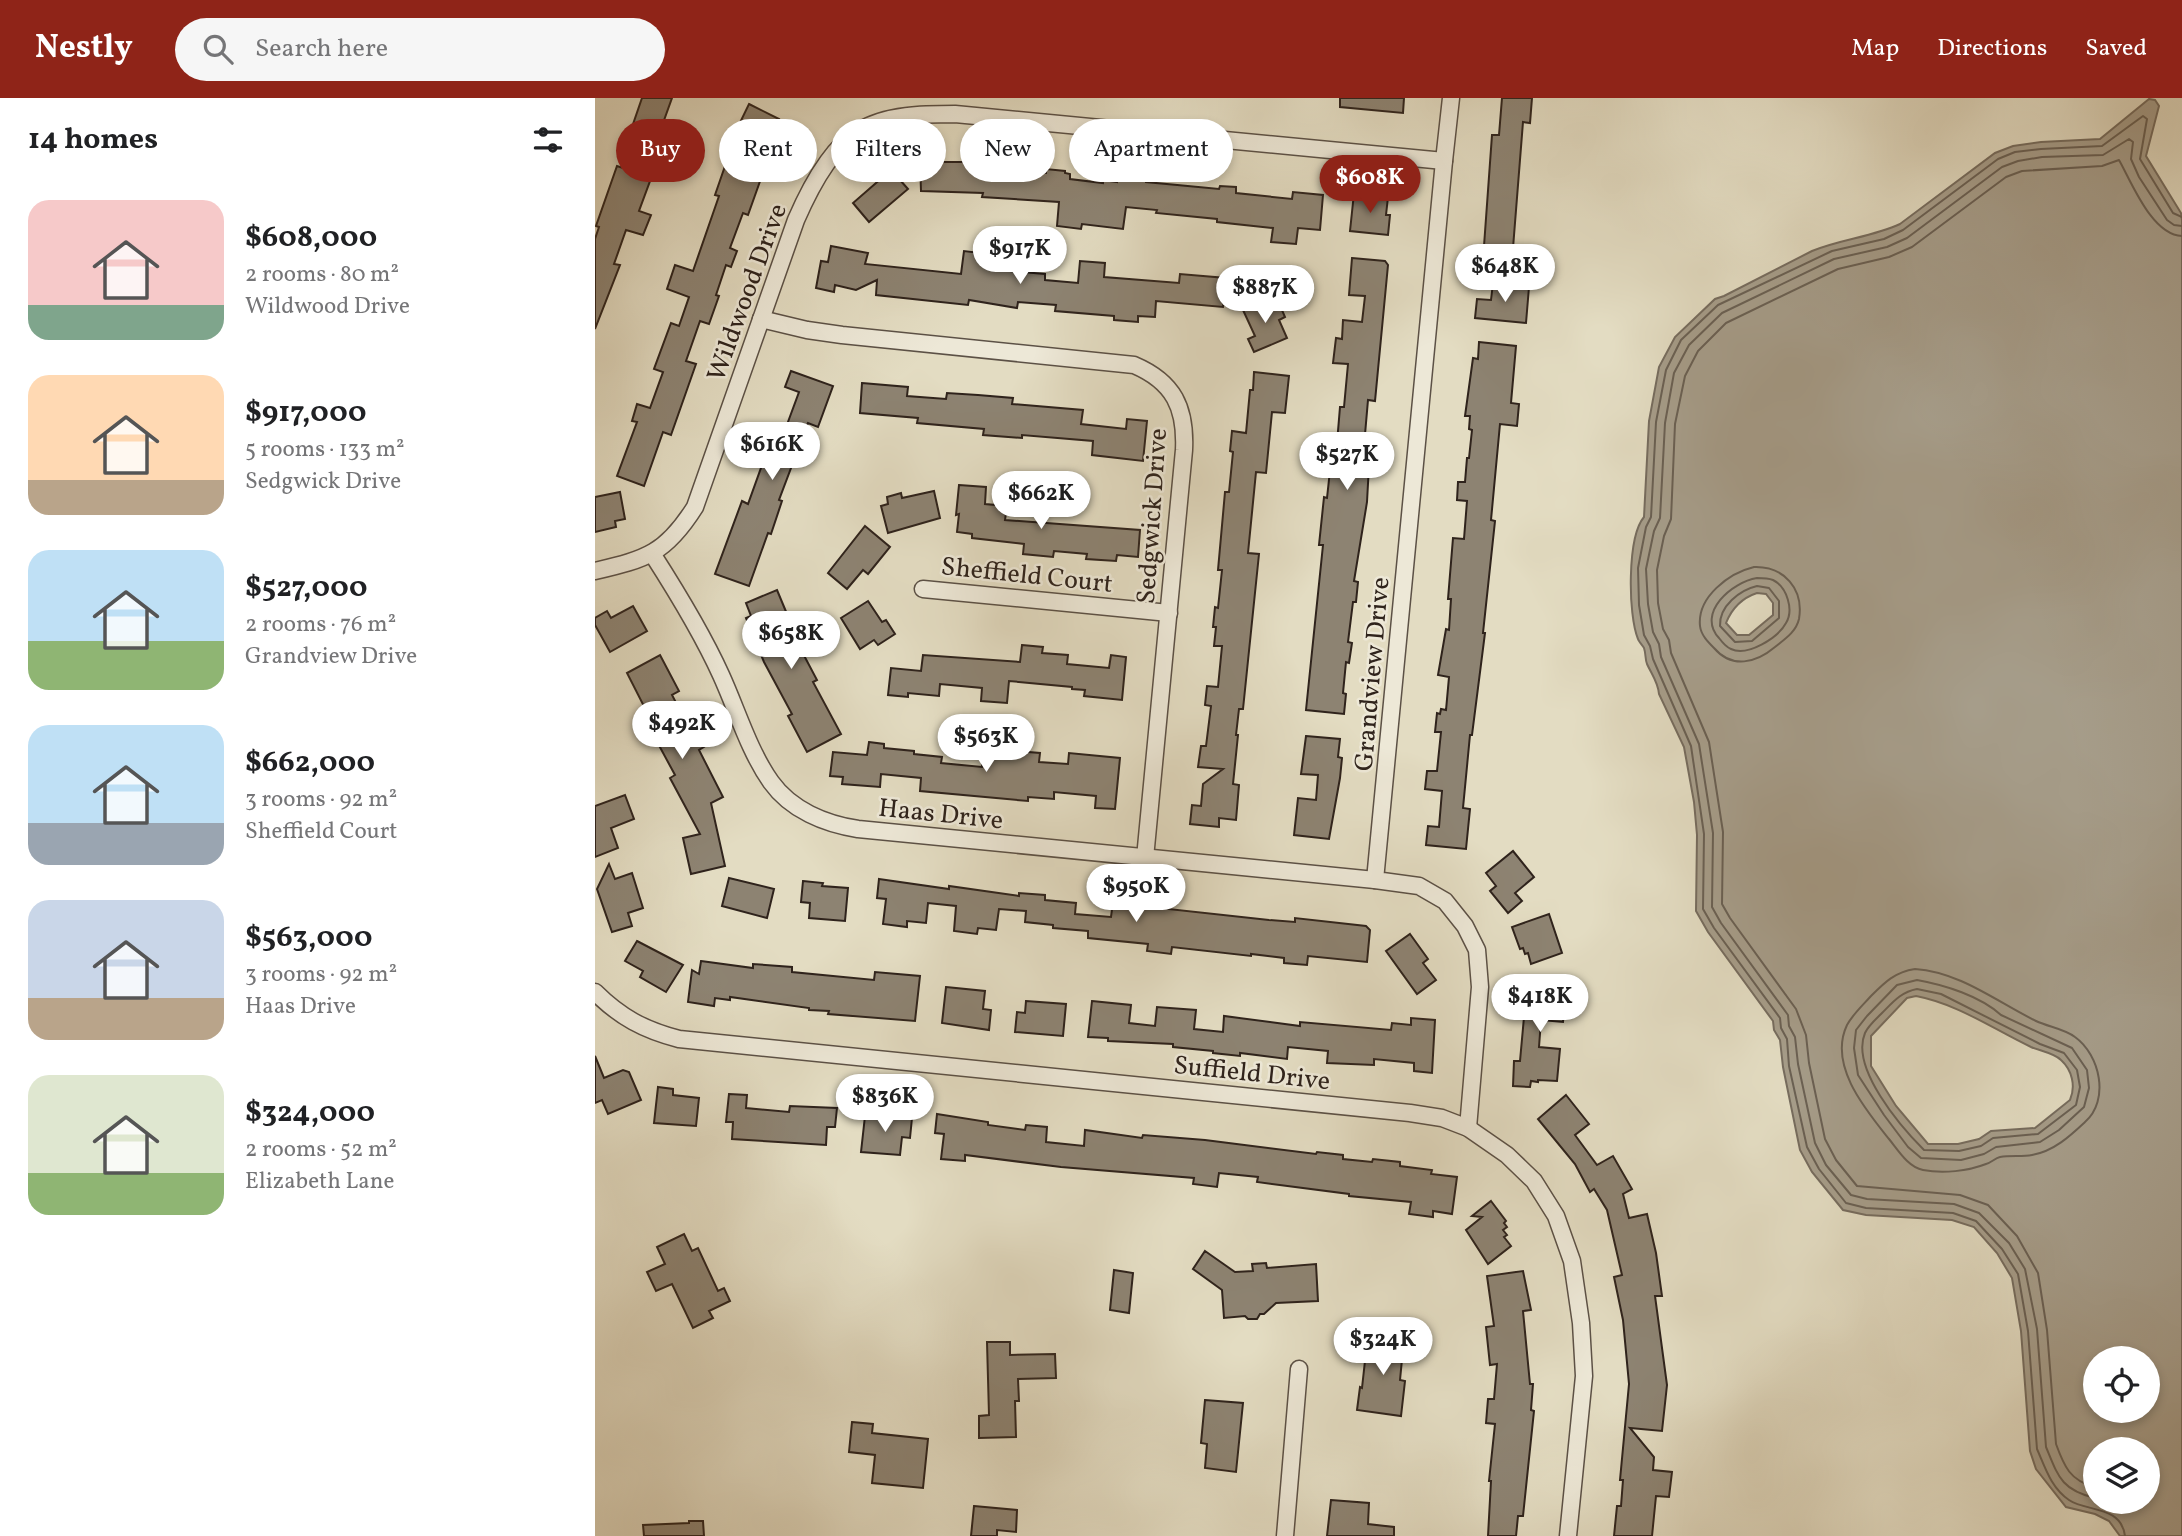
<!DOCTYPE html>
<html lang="en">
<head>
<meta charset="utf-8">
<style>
	body { margin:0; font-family:Vollkorn,serif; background:#f6f6f6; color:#202124; height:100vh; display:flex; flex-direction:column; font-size:26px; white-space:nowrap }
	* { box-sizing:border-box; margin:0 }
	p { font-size:23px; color:#757577 }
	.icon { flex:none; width:38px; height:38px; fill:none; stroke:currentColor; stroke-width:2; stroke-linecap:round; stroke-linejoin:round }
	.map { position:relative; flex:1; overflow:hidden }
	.drawer { display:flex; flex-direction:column; background:#fff; width:595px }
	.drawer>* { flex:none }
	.guide { position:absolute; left:21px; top:21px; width:665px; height:63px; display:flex; gap:14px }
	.controls { position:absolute; left:1488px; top:1248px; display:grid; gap:14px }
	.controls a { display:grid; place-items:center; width:77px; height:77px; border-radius:50%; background:#fff; box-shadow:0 4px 10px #0003; font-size:35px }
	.price { position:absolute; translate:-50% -60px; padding:0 16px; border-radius:24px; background:#fff; color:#222; font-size:23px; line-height:46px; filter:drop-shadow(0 2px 4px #0008) }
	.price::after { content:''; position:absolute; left:50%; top:42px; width:21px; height:16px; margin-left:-10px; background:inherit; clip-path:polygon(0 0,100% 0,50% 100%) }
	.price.selected { background:#8f2418; color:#fff }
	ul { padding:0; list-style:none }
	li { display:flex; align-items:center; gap:21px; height:175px; padding:0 28px }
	li span { display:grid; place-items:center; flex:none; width:196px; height:140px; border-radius:21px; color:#555 }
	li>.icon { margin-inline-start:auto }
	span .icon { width:84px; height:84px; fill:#fffc; stroke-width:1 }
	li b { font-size:30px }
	h2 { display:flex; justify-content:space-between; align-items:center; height:84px; padding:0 28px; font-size:30px }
	.tag { padding:0 24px; border-radius:32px; background:#fff; box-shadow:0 4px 10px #0003; font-size:24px; line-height:63px }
	.tag.selected { background:#8f2418; color:#fff }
	header { display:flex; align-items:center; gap:42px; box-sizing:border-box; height:98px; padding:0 35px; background:#8f2418; color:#fff }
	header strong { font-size:33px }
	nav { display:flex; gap:38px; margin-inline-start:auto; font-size:24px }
	.search { width:490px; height:63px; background:#f6f6f6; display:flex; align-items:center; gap:18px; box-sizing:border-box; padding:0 24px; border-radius:38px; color:#757577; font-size:26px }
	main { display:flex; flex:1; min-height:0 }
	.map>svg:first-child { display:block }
	.water { fill:#a69d8a; stroke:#766c5e; stroke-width:2; fill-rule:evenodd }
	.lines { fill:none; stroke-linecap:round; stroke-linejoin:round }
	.shore { stroke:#6a6053; stroke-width:2 }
	.building { fill:#8d8372; stroke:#2f231c; stroke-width:2 }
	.street-casing { stroke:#5c5146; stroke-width:19 }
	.street { stroke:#ede8d7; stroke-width:16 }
	.labels { text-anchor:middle; stroke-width:5; stroke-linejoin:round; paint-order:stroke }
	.street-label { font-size:26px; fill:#2f231c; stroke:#ede8d7 }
</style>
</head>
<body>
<header>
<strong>Nestly</strong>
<div class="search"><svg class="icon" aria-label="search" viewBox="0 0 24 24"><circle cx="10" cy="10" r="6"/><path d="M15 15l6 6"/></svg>Search here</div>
<nav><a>Map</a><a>Directions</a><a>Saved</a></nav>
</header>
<main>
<section class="drawer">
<h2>14 homes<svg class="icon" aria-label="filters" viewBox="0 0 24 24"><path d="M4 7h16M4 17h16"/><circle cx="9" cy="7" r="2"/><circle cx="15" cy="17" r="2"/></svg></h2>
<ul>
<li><span style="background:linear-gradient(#f6c9c9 75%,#7fa58c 0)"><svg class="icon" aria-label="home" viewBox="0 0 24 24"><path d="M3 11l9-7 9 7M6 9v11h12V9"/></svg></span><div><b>$608,000</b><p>2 rooms · 80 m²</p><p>Wildwood Drive</p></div></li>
<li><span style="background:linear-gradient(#ffd9b3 75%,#b9a48a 0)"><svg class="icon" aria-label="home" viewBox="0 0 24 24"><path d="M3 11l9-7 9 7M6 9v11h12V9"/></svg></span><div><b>$917,000</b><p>5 rooms · 133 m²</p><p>Sedgwick Drive</p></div></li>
<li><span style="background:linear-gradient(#bfe0f5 65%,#8fb573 0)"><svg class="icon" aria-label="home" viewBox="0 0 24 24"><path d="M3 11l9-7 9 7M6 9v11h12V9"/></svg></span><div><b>$527,000</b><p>2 rooms · 76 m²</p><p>Grandview Drive</p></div></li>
<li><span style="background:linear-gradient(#bfe0f5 70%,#9aa5b1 0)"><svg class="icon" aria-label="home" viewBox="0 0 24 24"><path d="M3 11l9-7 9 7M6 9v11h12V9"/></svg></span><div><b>$662,000</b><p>3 rooms · 92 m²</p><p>Sheffield Court</p></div></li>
<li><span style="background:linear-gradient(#c9d6e8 70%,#b9a48a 0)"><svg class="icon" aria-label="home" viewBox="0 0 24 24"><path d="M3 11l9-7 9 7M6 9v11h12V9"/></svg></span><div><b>$563,000</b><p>3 rooms · 92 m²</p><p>Haas Drive</p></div></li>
<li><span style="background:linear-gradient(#dfe7d0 70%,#8fb573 0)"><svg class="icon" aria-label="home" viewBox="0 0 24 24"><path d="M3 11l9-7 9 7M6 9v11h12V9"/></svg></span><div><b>$324,000</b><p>2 rooms · 52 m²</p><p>Elizabeth Lane</p></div></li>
</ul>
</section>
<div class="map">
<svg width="1587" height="1438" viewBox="0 0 1587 1438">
	<rect width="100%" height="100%" fill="#e3dcc2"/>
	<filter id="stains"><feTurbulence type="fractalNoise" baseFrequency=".00286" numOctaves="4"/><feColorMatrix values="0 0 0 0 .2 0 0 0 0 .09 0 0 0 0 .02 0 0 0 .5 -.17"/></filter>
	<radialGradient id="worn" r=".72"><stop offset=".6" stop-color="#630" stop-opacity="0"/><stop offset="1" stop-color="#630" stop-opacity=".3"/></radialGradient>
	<path class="water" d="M1554,1L1560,2L1564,8L1551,58L1586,115L1587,122V1438H1525L1514,1423L1500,1416L1471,1409L1441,1371L1435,1353L1426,1233L1417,1180L1402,1155L1379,1129L1357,1122L1271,1117L1248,1112L1217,1074L1205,1052L1188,969L1185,942L1179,932L1178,923L1113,834L1101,813L1102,737L1099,704L1089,649L1064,596C1063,584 1057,577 1052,566C1050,561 1051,556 1049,550C1048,548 1044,544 1043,541C1033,517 1032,439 1049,419L1054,323L1064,269L1080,239L1120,201L1129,198L1217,153C1246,141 1277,139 1305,126L1400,55L1418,48L1446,44L1505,41ZM1162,495L1171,496L1178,505V517L1154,537H1142L1131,525C1137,510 1147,500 1162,495ZM1321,898C1363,906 1398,931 1436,949C1445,953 1459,955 1466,962C1477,972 1481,988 1475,1002L1440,1030L1396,1033L1384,1041L1363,1046H1333L1301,1008L1276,968V938L1312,900ZM1500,1260H1552V1312H1500ZM1500,1351H1552V1404H1500Z"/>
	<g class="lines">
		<g class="shore">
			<path d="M1159,469C1189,468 1209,491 1204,521C1201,534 1190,541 1180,549C1161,565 1137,571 1119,550C1113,544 1106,537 1105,528C1102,499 1134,475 1159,469Z"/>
			<path d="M1162,480C1167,480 1173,480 1178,482C1192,489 1199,512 1191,525C1183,540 1152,559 1136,551C1131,549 1127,544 1124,540C1101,515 1137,484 1162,480Z"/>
			<path d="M1162,488L1174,490L1184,503V520L1157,543L1140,544L1125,528C1124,508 1145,492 1162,488Z"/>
			<path d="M1320,871C1365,874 1402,904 1441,923C1454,929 1470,931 1480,939C1505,957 1515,1002 1490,1024C1475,1038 1459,1053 1437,1057C1427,1059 1416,1057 1405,1059C1400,1060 1396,1065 1391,1066C1373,1073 1348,1076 1328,1072C1313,1069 1303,1052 1294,1041C1270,1011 1233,967 1252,927C1258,916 1268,907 1276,898C1290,884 1300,874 1320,871Z"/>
			<path d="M1322,882C1350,887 1385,898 1406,917L1477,950L1492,972L1494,990L1489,1009L1464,1032L1445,1044L1401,1049L1389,1056L1366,1062L1326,1060L1313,1049L1289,1017L1263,977L1259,950L1261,932L1272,918L1302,887Z"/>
			<path d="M1322,891L1346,896L1445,946L1469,955L1482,972L1485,989L1481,1007L1443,1036L1398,1040L1386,1048L1364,1053L1329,1052C1306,1029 1255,970 1270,935C1273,928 1281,921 1287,915C1298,904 1306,894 1322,891Z"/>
			<path d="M1500,1389C1475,1383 1469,1368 1461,1346L1452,1232L1443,1175L1422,1138L1393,1107L1365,1097L1262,1088L1241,1062L1230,1041L1214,965L1211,937L1201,911L1135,820L1127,806L1128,734L1114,644L1076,555L1074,542L1068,531L1063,505L1062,472L1069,438L1076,421L1080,326L1090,278L1103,253L1131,225L1243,171L1294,159L1317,149L1411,79L1427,73L1507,68L1524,62C1537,85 1557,137 1587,138"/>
			<path d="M1500,1400C1466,1392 1463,1378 1451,1349L1442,1231L1430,1171L1414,1145L1384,1115L1359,1106L1272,1101L1256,1097L1231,1067L1220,1045L1203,966L1200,939L1194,928L1193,917L1126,825L1117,809L1118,735L1104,646L1066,559L1064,546L1058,534L1053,506L1051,471L1059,433L1065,420L1070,325L1079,275L1094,247L1127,215L1239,161L1292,149L1312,140L1407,69L1423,63L1447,59L1508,57L1534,41L1538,44L1536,61L1544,79L1572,122L1579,127L1587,128"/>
			<path d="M1530,1438C1526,1407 1491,1414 1474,1402C1456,1390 1450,1369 1442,1351L1433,1233L1423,1176L1407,1151L1381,1123L1358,1115L1271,1110L1251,1105L1224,1071L1212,1049L1194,968L1192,941L1186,930L1185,920L1119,830L1108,811L1109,736L1096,648L1058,561L1055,548L1049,537L1044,507L1043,470L1051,429L1056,419L1061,324L1071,272L1086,242L1123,207L1237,153L1289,141L1308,132L1403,61L1420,54L1446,51L1507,48L1548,18L1552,21L1545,61L1578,115L1587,119"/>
		</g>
	</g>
	<g class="building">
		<polygon points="47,0 77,0 58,53 65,56 44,113 56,117 48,137 31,132 19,166 25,167 0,231 0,141 4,129 1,128 22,68 28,70 41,33 36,32"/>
		<polygon points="745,0 809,0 808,15 745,9"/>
		<polygon points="907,0 937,0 935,25 928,24 918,150 889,148 897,37 904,37"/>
		<polygon points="154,6 184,21 176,38 181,40 165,71 169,72 153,117 148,115 135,150 142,153 136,169 131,167 121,197 124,198 114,226 105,223 91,263 101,266 76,337 68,334 49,388 22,378 42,324 37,323 42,306 55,310 68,274 59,271 76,225 84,228 94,199 72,191 80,167 98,173 124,98 120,97 139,42 137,41"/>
		<polygon points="325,64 372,64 372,68 451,75 451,71 470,73 470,75 475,76 475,81 508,85 508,82 522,84 522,79 532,78 551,80 551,84 624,91 625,88 641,89 641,95 697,101 698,94 728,97 725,132 703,130 701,146 676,144 678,130 622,124 622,121 561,115 562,112 531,109 528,131 487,126 486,131 462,128 464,104 387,99 388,95 326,93"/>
		<polygon points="296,72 313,91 274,124 258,105"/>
		<polygon points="759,95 793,99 791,117 795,117 793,137 755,133"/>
		<polygon points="236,148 273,155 270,166 366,176 369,153 394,156 392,171 450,176 450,182 483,185 485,163 510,165 509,179 584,185 585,176 631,180 628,209 561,203 560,219 543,218 543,224 519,222 519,218 460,213 461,207 423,204 422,210 374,202 373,207 281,197 282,182 261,192 240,187 239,194 221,190 226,163 233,164"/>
		<polygon points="757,160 790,163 793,167 780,303 773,302 769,348 772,349 770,367 774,367 772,404 759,483 763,484 761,504 758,504 753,544 757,545 754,565 751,564 748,595 751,596 749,616 711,612 728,447 724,447 729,399 732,400 738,345 742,345 745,309 749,309 753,266 738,265 741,240 747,241 748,222 767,224 770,198 754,197"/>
		<polygon points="898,185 934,189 931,225 880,220 882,201 896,202"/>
		<polygon points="675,201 678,208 684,205 690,219 684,222 692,240 659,254 653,241 660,238 648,212"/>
		<polygon points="884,244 921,248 916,305 924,306 922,328 905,326 896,422 900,423 888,535 890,535 877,637 875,637 868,710 875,711 871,751 831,747 833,728 844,729 847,693 830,691 832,673 842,673 846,634 840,634 842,615 845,616 846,611 851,612 854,579 843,577 851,531 854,532 856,501 853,501 858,440 869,441 872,403 862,402 863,384 870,384 872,360 874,360 877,332 874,331 875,318 870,318 878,260 883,261"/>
		<polygon points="196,273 238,288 223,329 213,325 184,402 187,403 176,436 173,435 154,488 120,476 147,403 153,406 181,328 190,332 204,294 190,289"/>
		<polygon points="659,274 694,278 690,315 677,314 671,375 661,374 653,455 664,456 648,611 644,611 641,637 643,637 638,686 644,687 641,722 624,720 624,729 595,726 597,707 606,708 608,686 628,671 603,669 606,648 611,648 616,608 610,607 612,588 623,589 627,548 619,548 621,529 618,529 620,509 623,510 627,472 623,472 630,394 634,394 638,354 635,353 637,333 651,335 655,292 658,292"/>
		<polygon points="267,285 313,289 312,298 351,301 352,295 383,297 418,300 417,306 488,312 486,326 531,331 532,321 552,323 548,363 497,357 498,343 427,337 427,340 388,337 389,331 322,325 323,320 265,315"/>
		<polygon points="364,387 391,389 390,406 412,408 410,422 545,432 543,459 522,457 521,463 491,461 492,456 459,453 458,459 428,456 429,446 377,440 377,436 362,434 364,416 361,417"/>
		<polygon points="339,393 345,420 293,435 286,408 293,406 292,399 306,395 307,400"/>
		<polygon points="25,394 30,421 20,423 21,429 0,434 0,399"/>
		<polygon points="270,428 295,449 273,476 268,472 252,491 233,475"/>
		<polygon points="182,492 197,528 194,529 222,582 218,584 246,636 212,654 193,618 197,616 169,564 151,520 156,518 151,505"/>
		<polygon points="273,503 287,524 291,522 300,536 283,547 279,542 265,551 246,520"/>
		<polygon points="38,508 52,533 15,554 0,527 0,520 12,513 16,520"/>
		<polygon points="427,547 448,549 447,555 473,557 472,566 514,570 516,557 531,559 527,602 489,598 490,592 477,591 477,589 414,583 412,605 386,603 387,590 345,586 344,598 313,595 313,599 293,597 296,570 326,573 328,557 425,564"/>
		<polygon points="65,557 84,593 77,597 92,626 96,624 109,649 104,652 128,699 116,705 130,768 96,776 88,740 105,736 75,680 80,677 53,627 57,624 32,575"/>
		<polygon points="711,638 745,641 743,659 747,660 745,680 734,741 699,737 703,700 721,702 723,677 706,676"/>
		<polygon points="274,644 289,646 289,650 319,653 319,656 347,659 346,665 387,669 388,656 420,660 421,653 445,655 444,664 473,666 474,655 525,660 520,711 500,710 501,698 459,694 459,701 433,699 433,703 325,693 326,680 286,676 285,689 247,686 248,679 235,678 238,654 272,657"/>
		<polygon points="30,697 39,721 16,730 23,750 0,759 0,708"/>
		<polygon points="918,753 939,779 920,795 927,803 913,815 895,793 901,788 891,775"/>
		<polygon points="14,766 20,781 37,775 48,810 33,815 37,828 17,834 2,791"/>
		<polygon points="134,780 179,791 172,820 127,808"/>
		<polygon points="284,781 354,791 354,788 424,798 424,795 450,797 450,802 481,805 480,816 516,819 518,804 574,809 573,811 674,822 700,824 700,820 771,828 775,832 772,864 713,858 712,867 689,865 689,860 656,856 656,858 577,849 576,856 552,853 553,846 493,840 493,833 458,830 458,827 430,824 431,813 404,811 401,832 383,830 382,836 359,833 361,808 333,805 331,825 312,823 312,829 288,826 291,801 282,800"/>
		<polygon points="208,783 228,785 227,788 253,790 250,823 214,820 215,805 206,804"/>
		<polygon points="954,816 967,855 936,866 933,855 930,856 928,850 925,851 917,829"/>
		<polygon points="815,836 833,861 828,865 841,882 822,896 791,853"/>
		<polygon points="42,843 88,867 71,894 45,879 48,873 30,863"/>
		<polygon points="106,863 158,870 158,866 197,869 197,874 279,882 280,874 325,878 320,923 233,916 234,913 214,912 214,910 135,899 135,902 120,900 119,908 93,904 97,872 104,876"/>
		<polygon points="940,881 969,884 968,893 971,893 968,924 946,922 944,949 965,951 962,983 943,982 943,984 936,983 935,989 918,988 919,963 925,963 931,897 938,898"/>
		<polygon points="351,889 390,893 388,911 396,912 394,932 347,925"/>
		<polygon points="431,903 471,906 468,938 420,934 422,914 430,915"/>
		<polygon points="497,903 536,907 534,925 560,928 562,909 601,912 599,931 628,934 629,918 705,928 705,924 796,932 797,925 816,927 816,920 840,922 837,975 819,973 819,965 779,961 779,967 732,965 733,953 693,949 692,961 645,955 645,958 618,955 618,953 578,949 578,946 513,943 513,940 493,939"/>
		<polygon points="0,958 9,980 28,972 34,974 46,1002 13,1016 7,1002 0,1005"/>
		<polygon points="63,989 78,991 78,997 104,1000 101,1028 59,1025"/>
		<polygon points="134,996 152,997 151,1010 194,1014 195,1008 242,1010 240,1029 232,1029 231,1047 137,1041 138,1024 131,1024"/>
		<polygon points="971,997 994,1026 980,1037 1002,1067 1018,1058 1037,1091 1028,1096 1034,1120 1052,1116 1061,1155 1067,1198 1060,1198 1072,1287 1067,1333 1035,1330 1059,1359 1058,1372 1077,1374 1074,1399 1061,1398 1057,1438 1019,1438 1022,1408 1026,1408 1028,1382 1025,1382 1034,1286 1028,1222 1019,1179 1027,1177 1012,1112 999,1091 995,1094 980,1066 943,1021"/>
		<polygon points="342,1016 393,1024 393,1027 430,1032 431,1027 452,1029 451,1044 489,1048 490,1032 547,1040 548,1037 610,1042 721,1056 722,1054 748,1057 748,1061 777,1064 778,1061 805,1064 805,1068 837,1072 836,1076 862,1079 857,1116 838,1113 838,1119 814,1116 816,1104 754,1098 754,1096 662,1084 663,1079 624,1075 622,1089 598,1086 599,1080 466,1069 370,1057 370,1063 346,1061 349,1036 340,1035"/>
		<polygon points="270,1018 317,1020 315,1040 307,1039 305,1057 266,1054"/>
		<polygon points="896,1103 911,1123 909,1125 912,1129 908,1132 912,1137 909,1139 916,1148 893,1166 871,1132 887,1119 877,1118"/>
		<polygon points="89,1136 97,1153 103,1150 123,1193 129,1190 135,1203 114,1213 118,1220 98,1230 77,1186 61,1193 52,1174 70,1166 62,1149"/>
		<polygon points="610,1153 640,1174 658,1173 657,1166 671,1165 672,1170 721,1166 723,1203 681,1205 669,1216 665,1216 662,1221 653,1221 650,1218 629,1220 627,1192 598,1171"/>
		<polygon points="519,1172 538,1175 534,1215 515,1212"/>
		<polygon points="928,1173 936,1212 928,1213 935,1286 938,1286 936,1312 939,1313 928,1418 923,1418 921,1438 893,1438 896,1383 894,1383 900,1326 891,1325 893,1301 899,1301 902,1266 895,1267 891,1229 899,1228 892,1178"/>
		<polygon points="773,1236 809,1241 805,1282 810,1283 806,1318 762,1312 765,1289 767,1290"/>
		<polygon points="392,1244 415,1244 415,1257 460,1256 461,1280 423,1281 424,1303 420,1303 421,1339 384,1340 384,1318 394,1317"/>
		<polygon points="610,1302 648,1305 641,1374 610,1370 612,1346 606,1345"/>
		<polygon points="257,1324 278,1326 277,1335 333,1341 328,1390 277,1385 280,1357 254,1354"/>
		<polygon points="736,1402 774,1405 773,1426 799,1429 799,1438 732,1438"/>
		<polygon points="379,1408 422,1412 421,1434 402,1432 402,1438 376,1438"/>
		<polygon points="94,1423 108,1423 109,1438 49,1438 48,1427 94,1425"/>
	</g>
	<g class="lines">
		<defs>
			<g id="street">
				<polyline points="849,63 780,782 824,788 850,803 870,828 882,852 885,889 873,1030"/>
				<path d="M166,221L212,232L247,237L539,267C579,284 591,310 589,352L550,760"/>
				<path d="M58,457C83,496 107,535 126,577C142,612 154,653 176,684C196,712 230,726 263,731L780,782"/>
				<path d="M0,473C52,461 71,455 100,409L201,122C214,92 235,50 264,33C291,16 330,16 360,16L849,63L856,0"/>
				<polyline points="328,491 574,515"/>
				<path d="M0,894C25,919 49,932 84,941L815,1015L847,1020L873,1030L912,1057L939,1083L961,1118L977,1163L986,1225L989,1278L973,1438"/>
				<polyline points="690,1438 704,1271"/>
			</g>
		</defs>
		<use href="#street" class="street-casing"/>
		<use href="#street" class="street"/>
	</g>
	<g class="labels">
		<g class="street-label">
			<text transform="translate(151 194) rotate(-70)" y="9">Wildwood Drive</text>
			<text transform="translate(556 418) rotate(-86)" y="9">Sedgwick Drive</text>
			<text transform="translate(432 476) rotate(6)" y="9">Sheffield Court</text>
			<text transform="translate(776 576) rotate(-85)" y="9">Grandview Drive</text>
			<text transform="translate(346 715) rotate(6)" y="9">Haas Drive</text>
			<text transform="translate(657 974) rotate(6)" y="9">Suffield Drive</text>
		</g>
	</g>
	<rect width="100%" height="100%" filter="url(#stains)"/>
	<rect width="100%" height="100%" fill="url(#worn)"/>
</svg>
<div class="controls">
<a><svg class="icon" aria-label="locate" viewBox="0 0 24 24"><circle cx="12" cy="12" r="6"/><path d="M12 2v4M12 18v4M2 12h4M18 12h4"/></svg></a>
<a><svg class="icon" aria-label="layers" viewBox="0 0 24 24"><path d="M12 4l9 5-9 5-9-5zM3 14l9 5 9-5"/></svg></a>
</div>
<b class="price selected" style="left:775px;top:117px">$608K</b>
<b class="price" style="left:425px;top:188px">$917K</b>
<b class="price" style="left:910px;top:206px">$648K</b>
<b class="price" style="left:670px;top:227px">$887K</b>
<b class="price" style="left:177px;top:384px">$616K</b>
<b class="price" style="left:752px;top:394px">$527K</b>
<b class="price" style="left:446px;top:433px">$662K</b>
<b class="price" style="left:196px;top:573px">$658K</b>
<b class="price" style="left:87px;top:663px">$492K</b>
<b class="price" style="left:391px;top:676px">$563K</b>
<b class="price" style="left:541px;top:826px">$950K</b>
<b class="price" style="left:945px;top:936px">$418K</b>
<b class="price" style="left:290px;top:1036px">$836K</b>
<b class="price" style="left:788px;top:1279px">$324K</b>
<div class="guide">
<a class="tag selected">Buy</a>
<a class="tag">Rent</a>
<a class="tag">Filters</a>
<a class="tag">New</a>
<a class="tag">Apartment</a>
</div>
</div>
</main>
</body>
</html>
